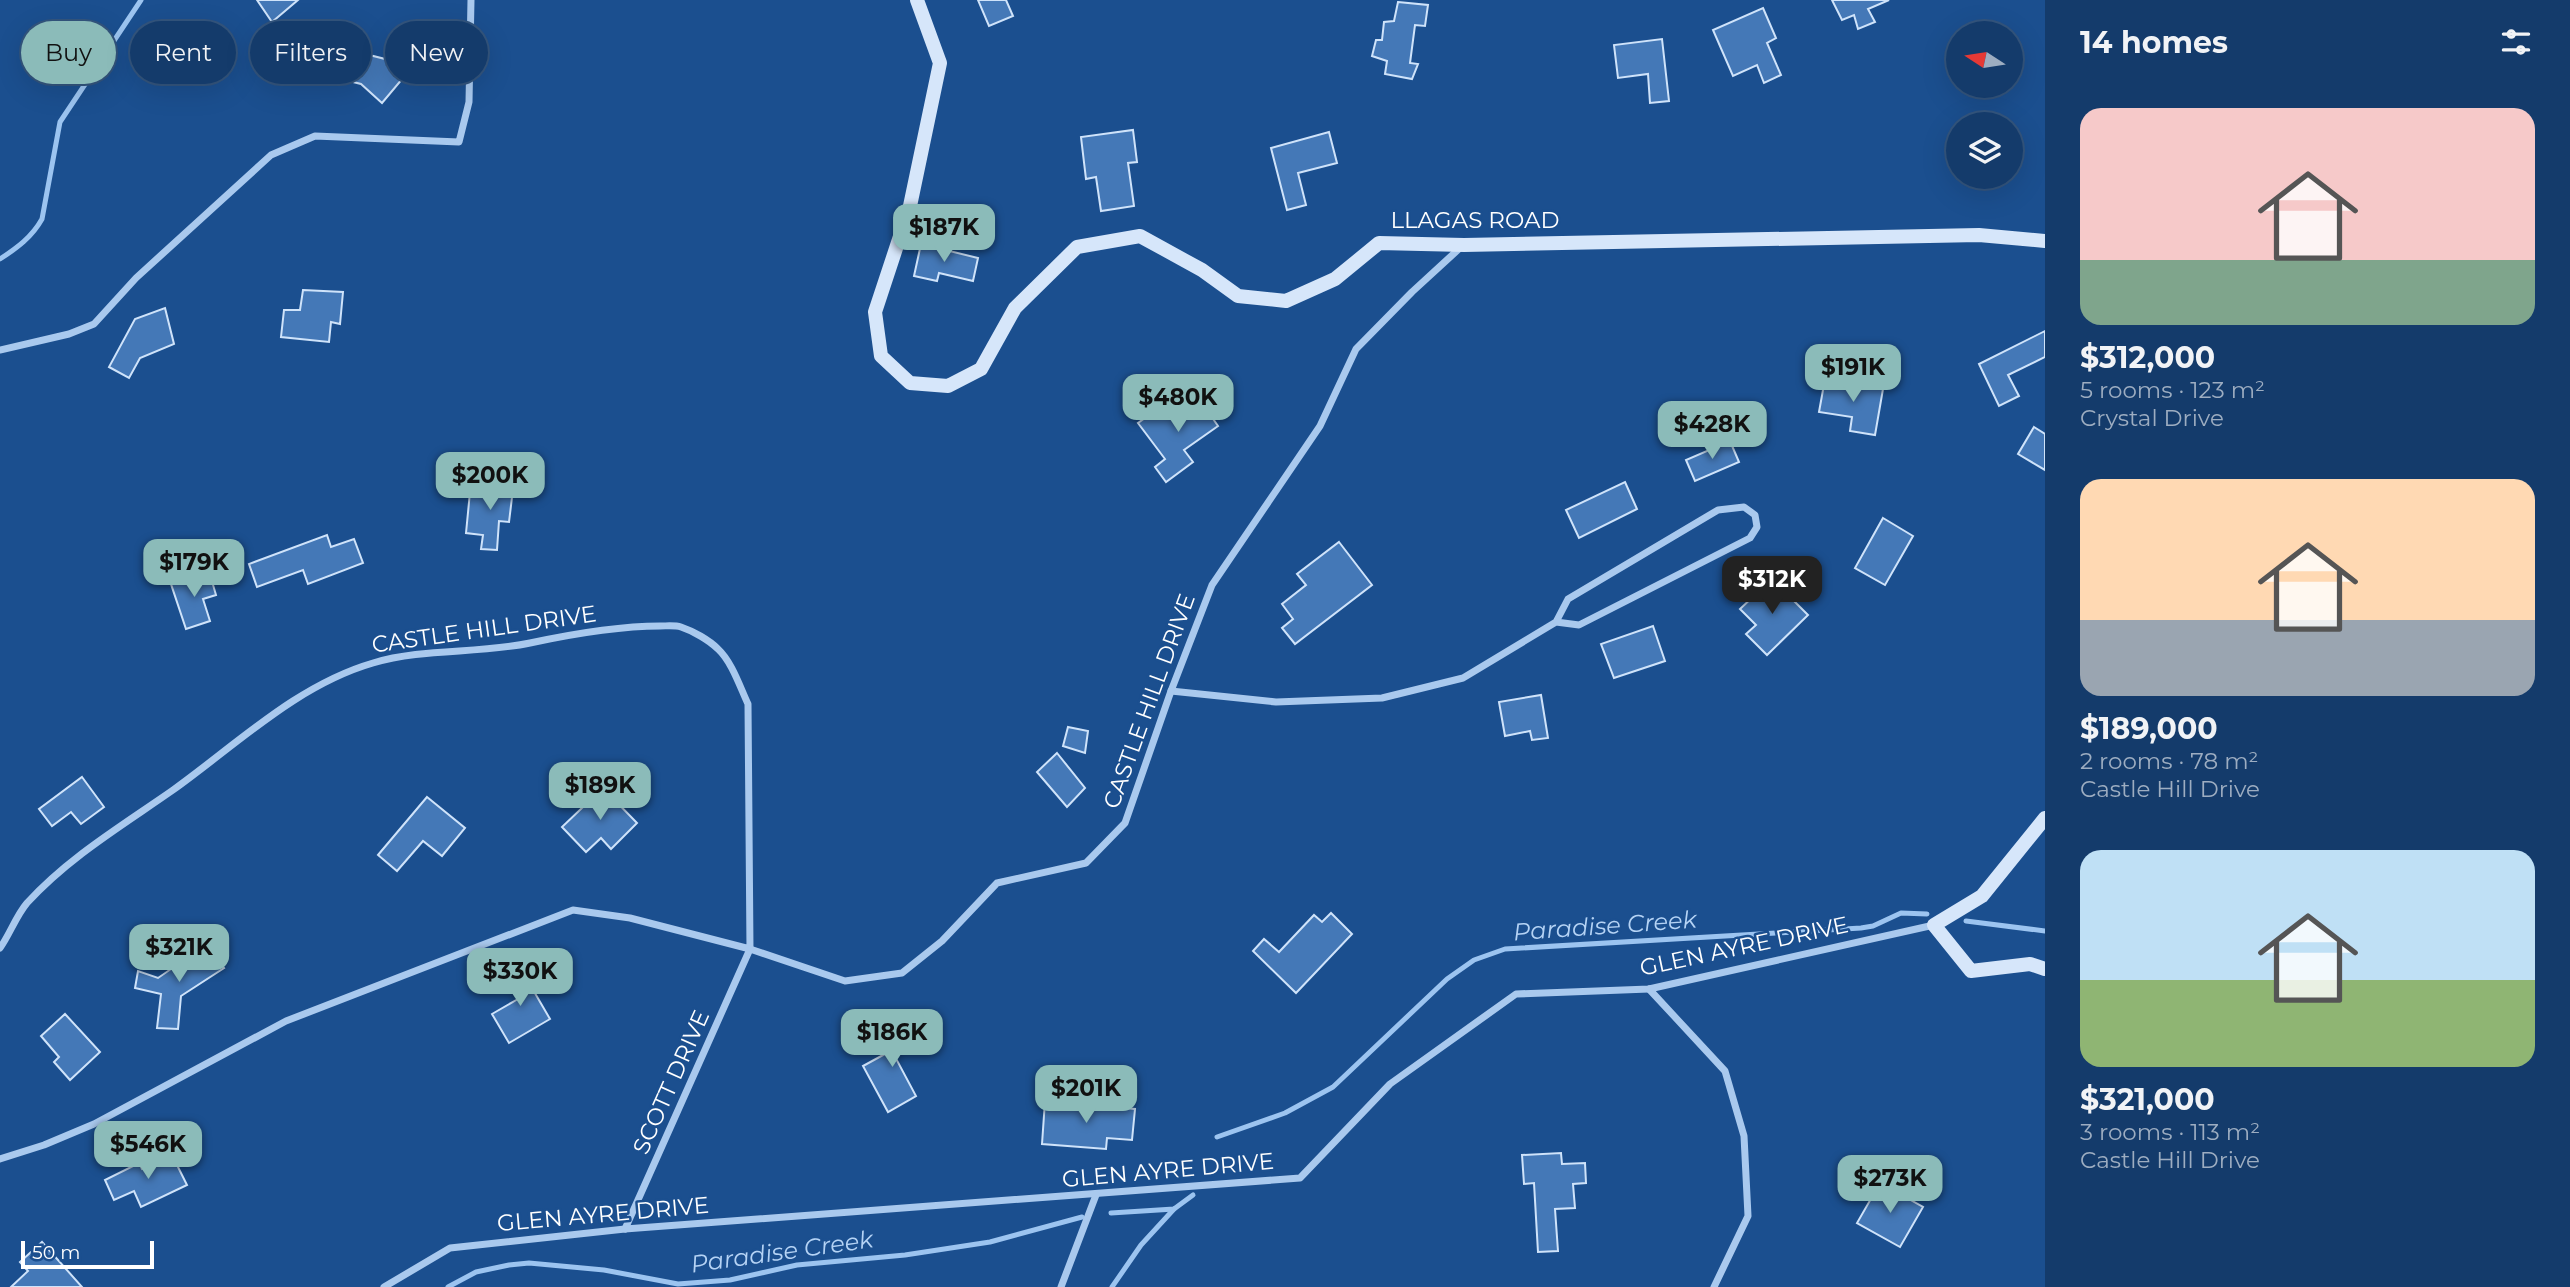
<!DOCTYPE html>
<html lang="en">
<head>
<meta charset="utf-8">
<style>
	body { margin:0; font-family:Montserrat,sans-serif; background:#1d4271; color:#f1f3f6; height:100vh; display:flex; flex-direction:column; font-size:26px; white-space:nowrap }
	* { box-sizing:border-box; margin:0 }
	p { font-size:23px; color:#9dadc1 }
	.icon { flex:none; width:38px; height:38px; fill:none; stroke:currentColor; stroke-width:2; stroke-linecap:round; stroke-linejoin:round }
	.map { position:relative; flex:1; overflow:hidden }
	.side { display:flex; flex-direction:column; background:#143b6b; width:525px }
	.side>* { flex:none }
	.top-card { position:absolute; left:21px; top:21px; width:665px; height:63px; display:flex; gap:14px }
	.needle { width:46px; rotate:282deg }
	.tools { position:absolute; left:1946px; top:21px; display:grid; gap:14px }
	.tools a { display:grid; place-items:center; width:77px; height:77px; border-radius:50%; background:#143b6b; box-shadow:0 7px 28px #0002,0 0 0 2px #33557e; font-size:35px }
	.scale { position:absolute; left:21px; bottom:18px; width:133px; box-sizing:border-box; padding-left:7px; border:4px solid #fff; border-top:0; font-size:19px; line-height:24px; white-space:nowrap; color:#fff; -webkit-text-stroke:5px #1b4f8f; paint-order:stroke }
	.price { position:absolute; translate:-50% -60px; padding:0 16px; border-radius:14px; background:#8bbbb9; color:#111; font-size:23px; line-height:46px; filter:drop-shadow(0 2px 4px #0008) }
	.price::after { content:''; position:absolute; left:50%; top:42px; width:21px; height:16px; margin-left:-10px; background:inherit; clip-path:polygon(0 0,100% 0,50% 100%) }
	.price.active { background:#222; color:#fff }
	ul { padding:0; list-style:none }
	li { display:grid; align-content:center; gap:14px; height:371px; padding:0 35px }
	li span { display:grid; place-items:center; height:217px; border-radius:21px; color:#555 }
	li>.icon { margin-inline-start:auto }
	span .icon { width:126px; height:126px; fill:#fffc; stroke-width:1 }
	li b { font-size:30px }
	h2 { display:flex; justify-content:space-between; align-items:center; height:84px; padding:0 35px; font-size:30px }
	.tag { padding:0 24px; border-radius:32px; background:#143b6b; box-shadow:0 7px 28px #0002,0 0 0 2px #33557e; font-size:24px; line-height:63px }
	.tag.active { background:#8bbbb9; color:#111 }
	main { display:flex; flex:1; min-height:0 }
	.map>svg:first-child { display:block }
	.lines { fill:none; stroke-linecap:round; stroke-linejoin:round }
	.stream { stroke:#9cc4f0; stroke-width:5 }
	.building { fill:#4478b7; stroke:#cfe3fa; stroke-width:2 }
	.street { stroke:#a9c9ee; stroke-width:7 }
	.secondary { stroke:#d6e6fa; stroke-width:14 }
	.labels { text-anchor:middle; stroke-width:5; stroke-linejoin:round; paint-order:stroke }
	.street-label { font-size:23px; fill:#fff; stroke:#1b4f8f }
	.water-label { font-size:24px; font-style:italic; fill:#b5d3f5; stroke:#1b4f8f }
</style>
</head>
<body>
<main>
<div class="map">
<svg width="2045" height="1287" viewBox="0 0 2045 1287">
	<rect width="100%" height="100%" fill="#1b4f8f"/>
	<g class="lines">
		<g class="stream">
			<path d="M0,259C17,248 32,237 42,219L60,122L141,0"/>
			<polyline points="1966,921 2045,931"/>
			<polyline points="1217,1137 1285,1113 1333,1087 1447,979 1474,960 1505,949 1861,928 1873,926 1901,913 1927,914"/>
			<polyline points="1111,1213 1174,1209 1193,1195"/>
			<polyline points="448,1287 476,1272 509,1265 529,1263 604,1270 678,1284 730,1280 797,1265 905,1255 990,1242 1082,1217"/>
			<polyline points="1112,1287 1141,1245 1174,1209"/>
		</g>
	</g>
	<g class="building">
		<polygon points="257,0 298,0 272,22"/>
		<polygon points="978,0 1006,0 1013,16 989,26"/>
		<polygon points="1832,0 1889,0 1868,9 1875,22 1858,29 1854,15 1842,20"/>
		<polygon points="1398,2 1428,5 1425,26 1415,25 1410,63 1418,64 1412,79 1385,74 1387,61 1372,56 1376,40 1382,40 1384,22 1394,21"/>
		<polygon points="1763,8 1776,38 1767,43 1781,75 1764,83 1757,65 1733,76 1713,30"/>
		<polygon points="1662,39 1669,101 1650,103 1648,74 1618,78 1614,45"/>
		<polygon points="318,42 385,59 403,78 382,103 361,84 309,71"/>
		<polygon points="1133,130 1137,162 1128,163 1134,206 1101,211 1096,177 1086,179 1081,137"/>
		<polygon points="1329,132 1337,163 1298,173 1306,205 1287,210 1271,148"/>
		<polygon points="921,244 978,258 973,281 939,273 937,281 914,276"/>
		<polygon points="303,290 343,292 340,324 331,322 329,342 281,337 284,310 300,310"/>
		<polygon points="165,308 174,344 140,358 129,378 109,367 135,319"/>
		<polygon points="2045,331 2045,357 2008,375 2019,396 1999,406 1979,364"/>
		<polygon points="1825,379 1883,389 1875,435 1850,431 1852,417 1819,412"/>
		<polygon points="1195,393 1218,426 1184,450 1193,462 1166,482 1155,467 1165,459 1138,423 1155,411 1160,418"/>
		<polygon points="2034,427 2045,434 2045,470 2018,454"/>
		<polygon points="1730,441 1739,462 1695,481 1686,460"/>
		<polygon points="490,479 514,481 509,522 499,521 497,550 481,549 483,535 466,533 470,492 488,494"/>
		<polygon points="1625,482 1637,509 1579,538 1566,510"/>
		<polygon points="1883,518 1913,536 1885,585 1855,568"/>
		<polygon points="327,535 331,547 354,539 363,563 308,584 303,570 257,587 249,564"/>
		<polygon points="1339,542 1372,585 1295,644 1282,628 1293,619 1282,604 1306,585 1297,574"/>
		<polygon points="209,571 216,595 203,599 210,621 186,629 171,584"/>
		<polygon points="1772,579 1808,615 1767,655 1746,634 1756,625 1740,609"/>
		<polygon points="1653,626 1665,661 1614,678 1601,644"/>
		<polygon points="1541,695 1548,738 1532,740 1530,731 1505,736 1499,702"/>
		<polygon points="1068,727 1088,731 1085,753 1063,746"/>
		<polygon points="1057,753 1085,788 1067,807 1037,772"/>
		<polygon points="82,777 104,807 81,824 71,812 52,826 39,809"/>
		<polygon points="603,788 637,823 611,849 601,838 586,852 562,827"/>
		<polygon points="427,797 465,828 442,856 423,841 397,871 378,855"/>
		<polygon points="1331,913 1352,934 1296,993 1253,951 1264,939 1279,952 1314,915 1322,922"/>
		<polygon points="206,945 224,968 181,996 178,1029 157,1028 161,994 135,988 138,971 158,978"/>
		<polygon points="518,964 550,1019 509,1043 492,1014 518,999 503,973"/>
		<polygon points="65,1014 100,1052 70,1080 54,1062 59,1057 41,1036"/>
		<polygon points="906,1023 916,1041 893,1053 916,1096 888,1112 863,1066 885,1054 877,1039"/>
		<polygon points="1045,1101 1135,1109 1132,1140 1107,1138 1106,1149 1042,1144"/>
		<polygon points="1561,1153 1562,1164 1585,1163 1586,1183 1573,1184 1575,1208 1555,1209 1558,1251 1538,1252 1534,1183 1524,1184 1522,1155"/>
		<polygon points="172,1155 187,1185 141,1207 134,1191 114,1200 105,1180 139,1163 142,1169"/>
		<polygon points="1880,1183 1923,1207 1900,1247 1857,1223"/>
		<polygon points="42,1242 82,1287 11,1287 28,1271 20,1262"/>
	</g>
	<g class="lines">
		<g class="street">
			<polyline points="0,350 69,334 94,324 136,278 271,155 315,136 459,142 469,102 471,0"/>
			<polyline points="1171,691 1276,702 1382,698 1463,678 1556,622 1568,599 1718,510 1744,507 1755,515 1757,527 1750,538 1579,625 1556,622"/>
			<path d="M0,948C10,934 16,916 27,903C69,857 123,825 173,790C236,745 297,685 373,663C423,648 478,654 530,643C572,634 617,626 660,626C667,626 675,625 681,627C693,631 709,640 718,649C732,662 740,687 748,704L750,949L630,918L573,910L286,1021L94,1124L44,1145L0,1159"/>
			<polyline points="1649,989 1725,1071 1744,1136 1748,1216 1714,1287"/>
			<polyline points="625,1229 750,949 845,981 902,973 942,941 997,883 1086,863 1125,823 1171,691 1212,585 1320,426 1356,349 1412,292 1461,247"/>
			<polyline points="384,1287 450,1248 625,1229 1300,1178 1390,1084 1516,994 1649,989 1934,925"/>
			<polyline points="1061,1287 1096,1195"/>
		</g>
		<g class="secondary">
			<polyline points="917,0 940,63 910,206 875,312 881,356 910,383 948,386 981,369 1015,308 1077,247 1140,236 1202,270 1238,296 1286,301 1335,279 1379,243 1464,245 1979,235 2045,241"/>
			<polyline points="2045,818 1982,896 1934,925 1971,971 2030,964 2045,969"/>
		</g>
	</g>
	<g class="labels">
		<g class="street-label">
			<text x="1475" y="228">LLAGAS ROAD</text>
			<text transform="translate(484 629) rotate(-8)" y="8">CASTLE HILL DRIVE</text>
			<text transform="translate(1149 701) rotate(-70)" y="8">CASTLE HILL DRIVE</text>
			<text transform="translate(1744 946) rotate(-12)" y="8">GLEN AYRE DRIVE</text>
			<text transform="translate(671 1082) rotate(-66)" y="8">SCOTT DRIVE</text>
			<text transform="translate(1168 1170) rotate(-5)" y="8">GLEN AYRE DRIVE</text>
			<text transform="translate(603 1214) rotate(-5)" y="8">GLEN AYRE DRIVE</text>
		</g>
		<g class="water-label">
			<text transform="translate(1605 926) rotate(-4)" y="8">Paradise Creek</text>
			<text transform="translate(782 1252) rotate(-8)" y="8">Paradise Creek</text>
		</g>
	</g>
</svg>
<div class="tools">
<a><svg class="needle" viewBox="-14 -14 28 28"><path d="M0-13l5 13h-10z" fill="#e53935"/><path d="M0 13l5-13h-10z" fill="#9dadc1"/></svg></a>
<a><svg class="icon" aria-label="layers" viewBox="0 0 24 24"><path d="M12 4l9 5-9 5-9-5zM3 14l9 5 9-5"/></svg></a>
</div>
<div class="scale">50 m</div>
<b class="price" style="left:944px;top:264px">$187K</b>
<b class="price" style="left:1853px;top:404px">$191K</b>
<b class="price" style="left:1178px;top:434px">$480K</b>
<b class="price" style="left:1712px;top:461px">$428K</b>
<b class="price" style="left:490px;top:512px">$200K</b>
<b class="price" style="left:194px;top:599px">$179K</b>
<b class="price active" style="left:1772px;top:616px">$312K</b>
<b class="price" style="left:600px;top:822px">$189K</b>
<b class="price" style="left:179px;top:984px">$321K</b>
<b class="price" style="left:520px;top:1008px">$330K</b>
<b class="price" style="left:892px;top:1069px">$186K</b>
<b class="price" style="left:1086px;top:1125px">$201K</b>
<b class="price" style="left:148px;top:1181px">$546K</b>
<b class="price" style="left:1890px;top:1215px">$273K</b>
<div class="top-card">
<a class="tag active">Buy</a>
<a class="tag">Rent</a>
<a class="tag">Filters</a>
<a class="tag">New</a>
</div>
</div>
<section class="side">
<h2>14 homes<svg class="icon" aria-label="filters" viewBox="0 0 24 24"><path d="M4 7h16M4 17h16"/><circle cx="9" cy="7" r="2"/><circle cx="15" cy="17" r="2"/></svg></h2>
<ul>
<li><span style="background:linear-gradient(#f6c9c9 70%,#7fa58c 0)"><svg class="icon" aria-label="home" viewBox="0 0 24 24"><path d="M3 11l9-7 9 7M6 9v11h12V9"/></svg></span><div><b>$312,000</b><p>5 rooms · 123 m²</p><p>Crystal Drive</p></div></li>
<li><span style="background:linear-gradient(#ffd9b3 65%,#9aa5b1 0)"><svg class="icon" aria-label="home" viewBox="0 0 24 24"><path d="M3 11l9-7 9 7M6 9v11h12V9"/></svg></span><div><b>$189,000</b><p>2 rooms · 78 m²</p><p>Castle Hill Drive</p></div></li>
<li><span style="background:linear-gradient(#bfe0f5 60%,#8fb573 0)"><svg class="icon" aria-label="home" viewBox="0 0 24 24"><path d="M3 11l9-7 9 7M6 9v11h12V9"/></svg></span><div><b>$321,000</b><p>3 rooms · 113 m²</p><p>Castle Hill Drive</p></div></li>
</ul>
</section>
</main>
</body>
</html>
